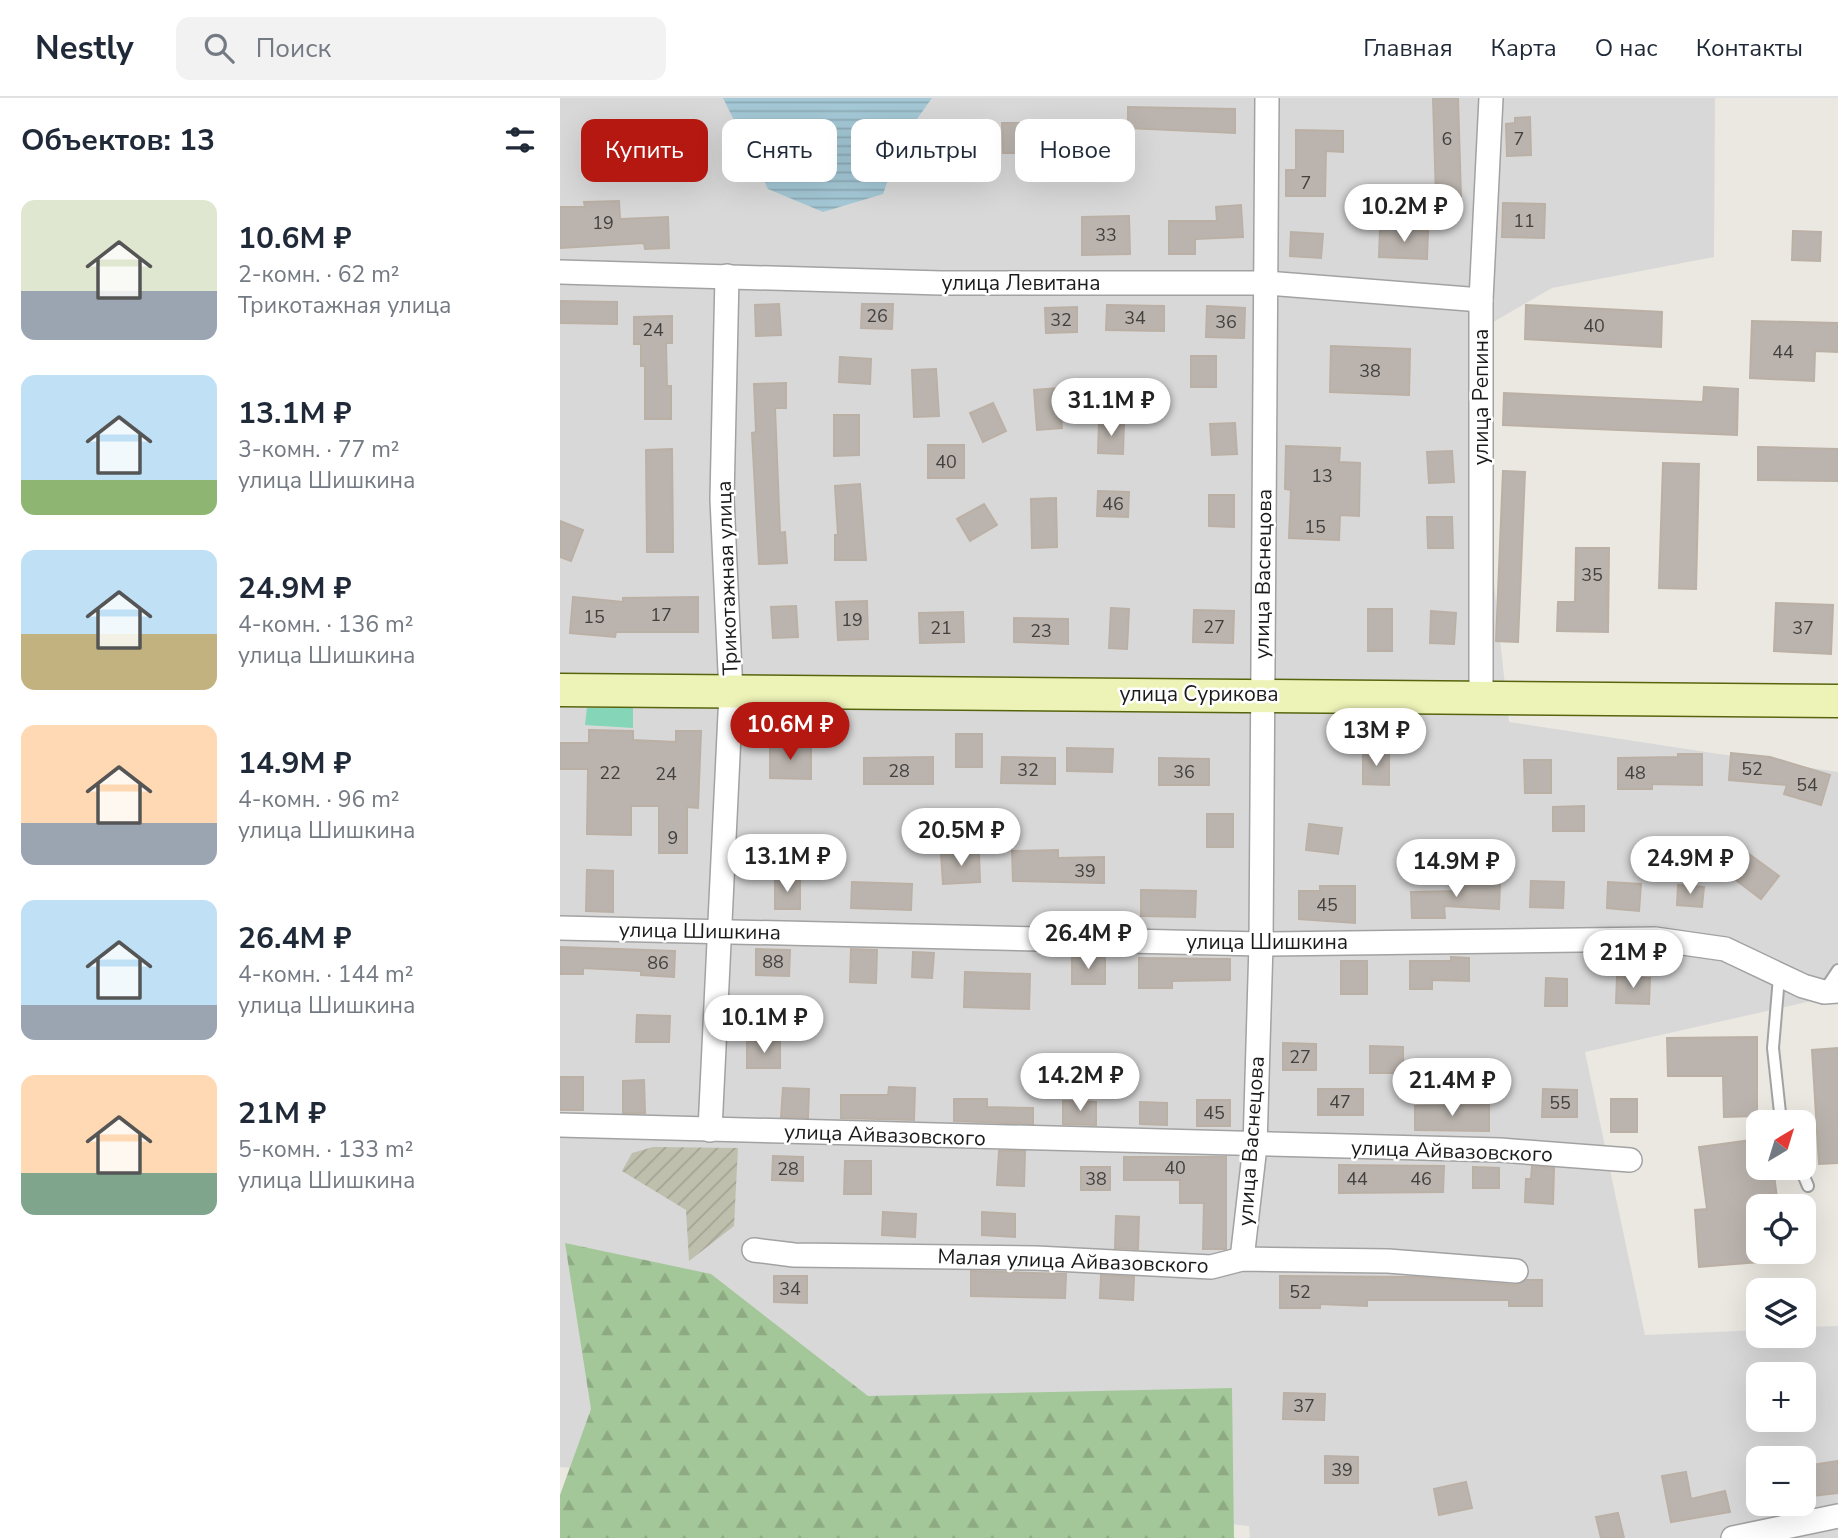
<!DOCTYPE html>
<html lang="ru">
<head>
<meta charset="utf-8">
<style>
	body { margin:0; font-family:"Nunito Sans",sans-serif; background:#f2f2f3; color:#1f2937; height:100vh; display:flex; flex-direction:column; font-size:26px; white-space:nowrap }
	* { box-sizing:border-box; margin:0 }
	p { font-size:23px; color:#747a83 }
	.icon { flex:none; width:38px; height:38px; fill:none; stroke:currentColor; stroke-width:2; stroke-linecap:round; stroke-linejoin:round }
	.map { position:relative; flex:1; overflow:hidden }
	.details { display:flex; flex-direction:column; background:#fff; width:560px }
	.details>* { flex:none }
	.guide { position:absolute; left:21px; top:21px; width:665px; height:63px; display:flex; gap:14px }
	.needle { width:46px; rotate:38deg }
	.tools { position:absolute; left:1186px; top:1012px; display:grid; gap:14px }
	.tools a { display:grid; place-items:center; width:70px; height:70px; border-radius:14px; background:#fff; box-shadow:0 7px 28px #0002; font-size:35px }
	.price { position:absolute; translate:-50% -60px; padding:0 16px; border-radius:24px; background:#fff; color:#222; font-size:23px; line-height:46px; filter:drop-shadow(0 2px 4px #0008) }
	.price::after { content:''; position:absolute; left:50%; top:42px; width:21px; height:16px; margin-left:-10px; background:inherit; clip-path:polygon(0 0,100% 0,50% 100%) }
	.price.selected { background:#b41811; color:#fff }
	ul { padding:0; list-style:none }
	li { display:flex; align-items:center; gap:21px; height:175px; padding:0 21px }
	li span { display:grid; place-items:center; flex:none; width:196px; height:140px; border-radius:14px; color:#555 }
	li>.icon { margin-inline-start:auto }
	span .icon { width:84px; height:84px; fill:#fffc; stroke-width:1 }
	li b { font-size:30px }
	h2 { display:flex; justify-content:space-between; align-items:center; height:84px; padding:0 21px; font-size:30px }
	.chip { padding:0 24px; border-radius:14px; background:#fff; box-shadow:0 7px 28px #0002; font-size:24px; line-height:63px }
	.chip.selected { background:#b41811; color:#fff }
	header { display:flex; align-items:center; gap:42px; box-sizing:border-box; height:98px; padding:0 35px; background:#fff; border-bottom:2px solid #e0e1e3 }
	header strong { font-size:33px }
	nav { display:flex; gap:38px; margin-inline-start:auto; font-size:24px }
	.search { width:490px; height:63px; background:#f2f2f3; display:flex; align-items:center; gap:18px; box-sizing:border-box; padding:0 24px; border-radius:14px; color:#747a83; font-size:26px }
	main { display:flex; flex:1; min-height:0 }
	.map>svg:first-child { display:block }
	.residential { fill:#d9d8d8; fill-rule:evenodd }
	.construction { fill:url(#construction-furrows) }
	.forest { fill:url(#forest-firs) }
	.pitch { fill:#85d5b9 }
	.water { fill:url(#water-rules) }
	.building { fill:#bbb4ae; stroke:#bbb0a5; stroke-width:2 }
	.lines { fill:none; stroke-linecap:round; stroke-linejoin:round }
	.lane-casing { stroke:#a2a2a2; stroke-width:14 }
	.street-casing { stroke:#a2a2a2; stroke-width:26 }
	.secondary-casing { stroke:#58650e; stroke-width:35 }
	.lane { stroke:#fff; stroke-width:10 }
	.street { stroke:#fff; stroke-width:23 }
	.secondary { stroke:#edf3b7; stroke-width:32 }
	.labels { text-anchor:middle; stroke-width:5; stroke-linejoin:round; paint-order:stroke }
	.number-label { font-size:18px; fill:#434140 }
	.street-label { font-size:21px; fill:#1b1b1b; stroke:#fff }
</style>
</head>
<body>
<header>
<strong>Nestly</strong>
<div class="search"><svg class="icon" aria-label="search" viewBox="0 0 24 24"><circle cx="10" cy="10" r="6"/><path d="M15 15l6 6"/></svg>Поиск</div>
<nav><a>Главная</a><a>Карта</a><a>О нас</a><a>Контакты</a></nav>
</header>
<main>
<section class="details">
<h2>Объектов: 13<svg class="icon" aria-label="filters" viewBox="0 0 24 24"><path d="M4 7h16M4 17h16"/><circle cx="9" cy="7" r="2"/><circle cx="15" cy="17" r="2"/></svg></h2>
<ul>
<li><span style="background:linear-gradient(#dfe7d0 65%,#9aa5b1 0)"><svg class="icon" aria-label="home" viewBox="0 0 24 24"><path d="M3 11l9-7 9 7M6 9v11h12V9"/></svg></span><div><b>10.6M ₽</b><p>2-комн. · 62 m²</p><p>Трикотажная улица</p></div></li>
<li><span style="background:linear-gradient(#bfe0f5 75%,#8fb573 0)"><svg class="icon" aria-label="home" viewBox="0 0 24 24"><path d="M3 11l9-7 9 7M6 9v11h12V9"/></svg></span><div><b>13.1M ₽</b><p>3-комн. · 77 m²</p><p>улица Шишкина</p></div></li>
<li><span style="background:linear-gradient(#bfe0f5 60%,#c2b280 0)"><svg class="icon" aria-label="home" viewBox="0 0 24 24"><path d="M3 11l9-7 9 7M6 9v11h12V9"/></svg></span><div><b>24.9M ₽</b><p>4-комн. · 136 m²</p><p>улица Шишкина</p></div></li>
<li><span style="background:linear-gradient(#ffd9b3 70%,#9aa5b1 0)"><svg class="icon" aria-label="home" viewBox="0 0 24 24"><path d="M3 11l9-7 9 7M6 9v11h12V9"/></svg></span><div><b>14.9M ₽</b><p>4-комн. · 96 m²</p><p>улица Шишкина</p></div></li>
<li><span style="background:linear-gradient(#bfe0f5 75%,#9aa5b1 0)"><svg class="icon" aria-label="home" viewBox="0 0 24 24"><path d="M3 11l9-7 9 7M6 9v11h12V9"/></svg></span><div><b>26.4M ₽</b><p>4-комн. · 144 m²</p><p>улица Шишкина</p></div></li>
<li><span style="background:linear-gradient(#ffd9b3 70%,#7fa58c 0)"><svg class="icon" aria-label="home" viewBox="0 0 24 24"><path d="M3 11l9-7 9 7M6 9v11h12V9"/></svg></span><div><b>21M ₽</b><p>5-комн. · 133 m²</p><p>улица Шишкина</p></div></li>
</ul>
</section>
<div class="map">
<svg width="1278" height="1440" viewBox="0 0 1278 1440">
	<defs>
		<pattern id="construction-furrows" width="10" height="10" patternUnits="userSpaceOnUse" patternTransform="scale(1.75)"><rect width="10" height="10" fill="#bebfad"/><path d="M-1 1l2-2M0 10L10 0M9 11l2-2" fill="none" stroke="#a3a494"/></pattern>
		<pattern id="forest-firs" width="22" height="20" patternUnits="userSpaceOnUse" patternTransform="scale(1.75)"><rect width="22" height="20" fill="#a4c799"/><path d="M5 1l3.5 6h-7zM16 11l3.5 6h-7z" fill="#8daa83"/></pattern>
		<pattern id="water-rules" width="6" height="5" patternUnits="userSpaceOnUse" patternTransform="scale(1.75)"><rect width="6" height="5" fill="#a4c8d6"/><path d="M0 2.5h6" fill="none" stroke="#8dabb7"/></pattern>
	</defs>
	<rect width="100%" height="100%" fill="#ebe8e1"/>
	<path class="residential" d="M0,0H1155L1154,159L992,190L911,237L913,292L949,624L1278,674V897L1025,954L1085,1237L1199,1232V1237H1244V1229L1278,1228V1440H690L689,1428L492,1406L0,1369ZM1199,1276H1244V1321H1199ZM1199,1360H1244V1405H1199Z"/>
	<polygon class="construction" points="93,1049 178,1050 174,1128 129,1163 126,1112 62,1073 72,1055"/>
	<polygon class="forest" points="5,1145 151,1176 308,1298 672,1290 674,1440 0,1440 0,1397 31,1311"/>
	<polygon class="pitch" points="27,610 73,610 73,630 25,627"/>
	<polygon class="water" points="163,0 372,0 342,42 323,96 263,114 208,91"/>
	<g class="building">
		<polygon points="873,0 898,0 901,98 876,99"/>
		<polygon points="568,9 675,11 675,35 568,30"/>
		<polygon points="970,19 971,57 947,58 946,26 955,25 955,20"/>
		<polygon points="508,24 527,24 528,48 509,48"/>
		<polygon points="108,25 110,65 85,67 83,26"/>
		<polygon points="442,25 480,25 481,55 443,55"/>
		<polygon points="736,32 783,33 783,54 766,53 765,98 726,98 726,72 736,72"/>
		<polygon points="59,103 60,121 108,119 109,150 85,151 84,145 0,150 0,109 25,109 24,104"/>
		<polygon points="943,105 985,106 984,140 942,139"/>
		<polygon points="681,107 683,139 635,141 635,156 609,156 609,123 657,123 656,109"/>
		<polygon points="569,118 570,156 522,157 522,119"/>
		<polygon points="820,131 868,133 867,161 819,159"/>
		<polygon points="1233,133 1261,134 1260,163 1232,162"/>
		<polygon points="731,134 763,136 761,160 730,158"/>
		<polygon points="0,203 57,204 57,226 0,225"/>
		<polygon points="219,206 221,237 196,238 195,207"/>
		<polygon points="302,206 333,206 332,231 301,230"/>
		<polygon points="547,207 604,208 604,233 546,232"/>
		<polygon points="966,207 1102,214 1101,249 965,241"/>
		<polygon points="647,208 685,210 684,240 646,239"/>
		<polygon points="517,209 517,234 486,235 485,210"/>
		<polygon points="112,218 112,245 106,245 107,288 111,288 111,321 85,321 85,268 81,268 81,246 74,246 74,219"/>
		<polygon points="1192,223 1278,225 1278,254 1255,253 1254,283 1190,280"/>
		<polygon points="771,248 850,251 849,297 770,294"/>
		<rect x="631" y="258" width="25" height="31"/>
		<polygon points="280,259 311,261 310,286 279,284"/>
		<polygon points="376,271 379,318 354,319 352,272"/>
		<polygon points="226,285 226,310 215,310 220,435 225,434 227,465 199,466 192,335 196,334 194,286"/>
		<polygon points="1144,289 1178,291 1177,337 943,327 944,295 1143,304"/>
		<polygon points="499,290 502,330 477,332 474,292"/>
		<polygon points="433,305 446,333 423,344 410,315"/>
		<polygon points="274,317 299,317 299,357 274,358"/>
		<polygon points="539,324 564,325 563,356 538,355"/>
		<polygon points="675,325 677,356 652,357 650,326"/>
		<rect x="368" y="347" width="36" height="33"/>
		<polygon points="726,348 780,350 779,364 800,365 799,418 780,417 779,442 729,440 731,392 725,391"/>
		<polygon points="1198,349 1278,351 1278,383 1198,382"/>
		<polygon points="112,351 113,454 87,454 86,352"/>
		<polygon points="892,353 894,384 869,385 867,354"/>
		<polygon points="1103,365 1139,366 1136,491 1099,490"/>
		<polygon points="943,373 965,374 958,544 936,543"/>
		<polygon points="300,386 306,462 275,462 275,437 278,437 275,388"/>
		<polygon points="538,393 569,394 568,419 537,418"/>
		<polygon points="649,397 674,397 674,429 649,428"/>
		<polygon points="496,400 497,449 472,450 471,401"/>
		<polygon points="424,406 437,427 410,443 397,421"/>
		<polygon points="867,419 892,419 893,450 868,450"/>
		<polygon points="0,423 23,432 11,463 0,459"/>
		<polygon points="1016,450 1049,450 1048,534 997,533 998,504 1015,504"/>
		<polygon points="13,499 63,504 63,500 138,499 138,534 56,534 55,539 10,535"/>
		<polygon points="307,503 308,541 278,542 276,504"/>
		<polygon points="1216,505 1273,507 1271,556 1214,553"/>
		<polygon points="236,508 238,539 213,540 211,509"/>
		<polygon points="551,510 569,511 567,551 549,550"/>
		<rect x="808" y="511" width="24" height="42"/>
		<polygon points="634,512 674,513 673,545 633,544"/>
		<polygon points="871,513 896,515 894,546 870,545"/>
		<polygon points="403,514 404,544 360,545 359,515"/>
		<polygon points="454,520 508,521 508,546 454,544"/>
		<polygon points="29,632 73,633 73,642 116,644 116,633 141,633 138,710 127,709 127,755 99,755 99,708 71,708 71,737 27,736 28,671 0,671 0,645 29,645"/>
		<rect x="396" y="636" width="26" height="33"/>
		<polygon points="210,647 251,648 251,681 210,680"/>
		<polygon points="507,650 553,651 552,674 507,673"/>
		<polygon points="803,653 829,654 829,687 803,686"/>
		<polygon points="1171,655 1210,659 1270,677 1261,707 1224,696 1227,687 1169,682"/>
		<polygon points="1118,656 1142,656 1142,687 1092,686 1092,691 1058,691 1058,660 1118,659"/>
		<polygon points="373,659 373,686 304,686 304,660"/>
		<polygon points="442,659 495,660 495,686 441,685"/>
		<polygon points="599,660 649,661 649,687 599,687"/>
		<polygon points="964,662 991,662 991,695 965,695"/>
		<polygon points="1024,708 1024,733 993,733 993,709"/>
		<rect x="647" y="716" width="26" height="33"/>
		<polygon points="749,726 782,730 778,756 746,752"/>
		<polygon points="498,752 498,760 544,759 544,785 453,783 452,753"/>
		<polygon points="419,755 420,784 383,786 381,756"/>
		<polygon points="1189,756 1219,778 1201,801 1172,779"/>
		<polygon points="27,772 53,773 53,814 26,813"/>
		<polygon points="215,781 240,782 240,811 215,811"/>
		<polygon points="902,783 940,785 939,811 884,808 885,820 852,820 851,794 902,793"/>
		<polygon points="971,783 1004,784 1003,810 970,809"/>
		<polygon points="292,784 352,786 351,812 291,810"/>
		<polygon points="1048,784 1081,786 1079,813 1047,810"/>
		<polygon points="1118,787 1144,789 1142,809 1117,807"/>
		<polygon points="760,788 795,788 795,825 739,821 739,793 760,793"/>
		<polygon points="581,792 636,793 635,819 581,818"/>
		<polygon points="0,849 115,853 114,879 81,877 81,873 23,870 23,876 0,876"/>
		<polygon points="196,851 230,852 229,878 196,877"/>
		<polygon points="291,851 317,852 316,885 290,884"/>
		<polygon points="353,854 374,855 372,880 352,879"/>
		<polygon points="891,859 909,860 909,883 872,882 872,891 850,891 850,863 891,863"/>
		<rect x="512" y="860" width="33" height="26"/>
		<polygon points="579,860 670,861 670,882 612,883 612,890 579,890"/>
		<rect x="781" y="863" width="26" height="33"/>
		<polygon points="405,874 470,876 469,911 404,909"/>
		<polygon points="1057,879 1090,880 1089,906 1056,905"/>
		<polygon points="986,880 1007,881 1007,908 985,908"/>
		<polygon points="77,917 110,918 109,944 76,944"/>
		<polygon points="1197,939 1197,1018 1164,1019 1163,978 1108,978 1107,940"/>
		<rect x="187" y="944" width="33" height="26"/>
		<polygon points="723,945 756,946 756,972 723,972"/>
		<polygon points="810,948 843,949 843,975 810,975"/>
		<polygon points="1278,950 1278,1065 1259,1066 1252,952"/>
		<rect x="0" y="979" width="23" height="33"/>
		<polygon points="84,982 85,1015 63,1015 63,983"/>
		<polygon points="329,989 355,990 354,1022 281,1020 281,997 328,997"/>
		<polygon points="223,990 249,991 248,1020 221,1019"/>
		<rect x="758" y="991" width="45" height="26"/>
		<polygon points="983,991 1017,992 1017,1019 982,1019"/>
		<polygon points="394,1001 427,1001 427,1009 473,1010 473,1026 394,1023"/>
		<rect x="1051" y="1001" width="26" height="33"/>
		<rect x="637" y="1002" width="33" height="26"/>
		<polygon points="503,1003 536,1004 536,1027 503,1026"/>
		<polygon points="580,1004 607,1005 607,1027 580,1026"/>
		<polygon points="929,1007 929,1033 855,1032 855,1008"/>
		<polygon points="1199,1041 1199,1069 1213,1069 1218,1108 1199,1108 1199,1164 1139,1169 1135,1112 1147,1111 1139,1049"/>
		<polygon points="439,1053 465,1053 464,1088 437,1087"/>
		<polygon points="213,1058 243,1059 243,1083 212,1082"/>
		<polygon points="564,1059 666,1059 666,1151 643,1151 644,1105 620,1105 620,1082 564,1082"/>
		<polygon points="285,1063 311,1063 311,1096 284,1096"/>
		<polygon points="779,1067 884,1068 883,1094 779,1095"/>
		<polygon points="972,1068 994,1070 993,1106 965,1104 966,1081 971,1081"/>
		<rect x="521" y="1069" width="29" height="23"/>
		<polygon points="913,1069 939,1070 939,1090 913,1090"/>
		<polygon points="323,1114 356,1116 355,1139 322,1137"/>
		<polygon points="422,1114 455,1116 455,1139 422,1137"/>
		<polygon points="556,1118 579,1119 578,1151 555,1150"/>
		<polygon points="411,1173 506,1176 505,1200 411,1198"/>
		<polygon points="541,1177 574,1179 573,1202 540,1200"/>
		<polygon points="214,1178 247,1178 247,1205 214,1204"/>
		<polygon points="720,1178 856,1179 955,1187 966,1182 982,1182 982,1208 949,1208 949,1202 807,1202 807,1208 760,1206 760,1210 720,1210"/>
		<polygon points="724,1295 765,1296 764,1322 723,1321"/>
		<polygon points="765,1358 798,1359 798,1385 765,1385"/>
		<polygon points="1278,1363 1278,1395 1244,1399 1244,1368"/>
		<polygon points="1126,1374 1131,1401 1165,1393 1170,1414 1111,1424 1102,1378"/>
		<polygon points="906,1384 912,1410 879,1417 874,1391"/>
		<polygon points="1058,1415 1064,1440 1041,1440 1036,1419"/>
	</g>
	<g class="lines">
		<defs>
			<g id="lane">
				<polyline points="1219,879 1213,950 1221,1024"/>
				<polyline points="1264,893 1278,872"/>
				<polyline points="1240,1069 1248,1088"/>
			</g>
			<g id="street">
				<polyline points="0,174 381,185 706,185 921,202"/>
				<polyline points="921,599 921,202 931,0"/>
				<polyline points="0,830 701,846 1095,841 1165,851 1243,888 1264,894 1278,893"/>
				<polyline points="0,1027 940,1052 1070,1062"/>
				<polyline points="150,1032 171,595 162,401 167,178"/>
				<polyline points="194,1152 234,1157 476,1160 651,1169 682,1161 828,1163 956,1173"/>
				<polyline points="682,1161 695,1048 701,846 707,0"/>
				<polyline points="1173,1440 1278,1418"/>
			</g>
			<polyline id="secondary" points="0,592 1278,603"/>
		</defs>
		<use href="#lane" class="lane-casing"/>
		<use href="#street" class="street-casing"/>
		<use href="#secondary" class="secondary-casing"/>
		<use href="#lane" class="lane"/>
		<use href="#street" class="street"/>
		<use href="#secondary" class="secondary"/>
	</g>
	<g class="labels">
		<g class="number-label">
			<text x="887" y="47">6</text>
			<text x="959" y="47">7</text>
			<text x="746" y="91">7</text>
			<text x="964" y="129">11</text>
			<text x="43" y="131">19</text>
			<text x="546" y="143">33</text>
			<text x="317" y="224">26</text>
			<text x="575" y="226">34</text>
			<text x="501" y="228">32</text>
			<text x="666" y="230">36</text>
			<text x="1034" y="234">40</text>
			<text x="93" y="238">24</text>
			<text x="1223" y="260">44</text>
			<text x="810" y="279">38</text>
			<text x="386" y="370">40</text>
			<text x="762" y="384">13</text>
			<text x="553" y="412">46</text>
			<text x="755" y="435">15</text>
			<text x="1032" y="483">35</text>
			<text x="101" y="523">17</text>
			<text x="34" y="525">15</text>
			<text x="292" y="528">19</text>
			<text x="654" y="535">27</text>
			<text x="381" y="536">21</text>
			<text x="1243" y="536">37</text>
			<text x="481" y="539">23</text>
			<text x="1192" y="677">52</text>
			<text x="468" y="678">32</text>
			<text x="339" y="679">28</text>
			<text x="624" y="680">36</text>
			<text x="50" y="681">22</text>
			<text x="1075" y="681">48</text>
			<text x="106" y="682">24</text>
			<text x="1247" y="693">54</text>
			<text x="113" y="746">9</text>
			<text x="525" y="779">39</text>
			<text x="767" y="813">45</text>
			<text x="213" y="870">88</text>
			<text x="98" y="871">86</text>
			<text x="740" y="965">27</text>
			<text x="780" y="1010">47</text>
			<text x="1000" y="1011">55</text>
			<text x="654" y="1021">45</text>
			<text x="615" y="1076">40</text>
			<text x="228" y="1077">28</text>
			<text x="536" y="1087">38</text>
			<text x="797" y="1087">44</text>
			<text x="861" y="1087">46</text>
			<text x="230" y="1197">34</text>
			<text x="740" y="1200">52</text>
			<text x="744" y="1314">37</text>
			<text x="782" y="1378">39</text>
		</g>
		<g class="street-label">
			<text x="461" y="192">улица Левитана</text>
			<text transform="translate(921 299) rotate(-90)" y="7">улица Репина</text>
			<text transform="translate(703 476) rotate(-89)" y="7">улица Васнецова</text>
			<text transform="translate(167 480) rotate(-92)" y="7">Трикотажная улица</text>
			<text x="639" y="603">улица Сурикова</text>
			<text transform="translate(140 833) rotate(1)" y="7">улица Шишкина</text>
			<text x="707" y="851">улица Шишкина</text>
			<text transform="translate(325 1037) rotate(2)" y="7">улица Айвазовского</text>
			<text transform="translate(691 1043) rotate(-86)" y="7">улица Васнецова</text>
			<text transform="translate(892 1053) rotate(2)" y="7">улица Айвазовского</text>
			<text transform="translate(513 1163) rotate(2)" y="7">Малая улица Айвазовского</text>
		</g>
	</g>
</svg>
<div class="tools">
<a><svg class="needle" viewBox="-14 -14 28 28"><path d="M0-13l5 13h-10z" fill="#e53935"/><path d="M0 13l5-13h-10z" fill="#747a83"/></svg></a>
<a><svg class="icon" aria-label="locate" viewBox="0 0 24 24"><circle cx="12" cy="12" r="6"/><path d="M12 2v4M12 18v4M2 12h4M18 12h4"/></svg></a>
<a><svg class="icon" aria-label="layers" viewBox="0 0 24 24"><path d="M12 4l9 5-9 5-9-5zM3 14l9 5 9-5"/></svg></a>
<a>+</a>
<a>−</a>
</div>
<b class="price" style="left:844px;top:146px">10.2M ₽</b>
<b class="price" style="left:551px;top:340px">31.1M ₽</b>
<b class="price selected" style="left:230px;top:664px">10.6M ₽</b>
<b class="price" style="left:816px;top:670px">13M ₽</b>
<b class="price" style="left:401px;top:770px">20.5M ₽</b>
<b class="price" style="left:227px;top:796px">13.1M ₽</b>
<b class="price" style="left:1130px;top:798px">24.9M ₽</b>
<b class="price" style="left:896px;top:801px">14.9M ₽</b>
<b class="price" style="left:528px;top:873px">26.4M ₽</b>
<b class="price" style="left:1073px;top:892px">21M ₽</b>
<b class="price" style="left:204px;top:957px">10.1M ₽</b>
<b class="price" style="left:520px;top:1015px">14.2M ₽</b>
<b class="price" style="left:892px;top:1020px">21.4M ₽</b>
<div class="guide">
<a class="chip selected">Купить</a>
<a class="chip">Снять</a>
<a class="chip">Фильтры</a>
<a class="chip">Новое</a>
</div>
</div>
</main>
</body>
</html>
